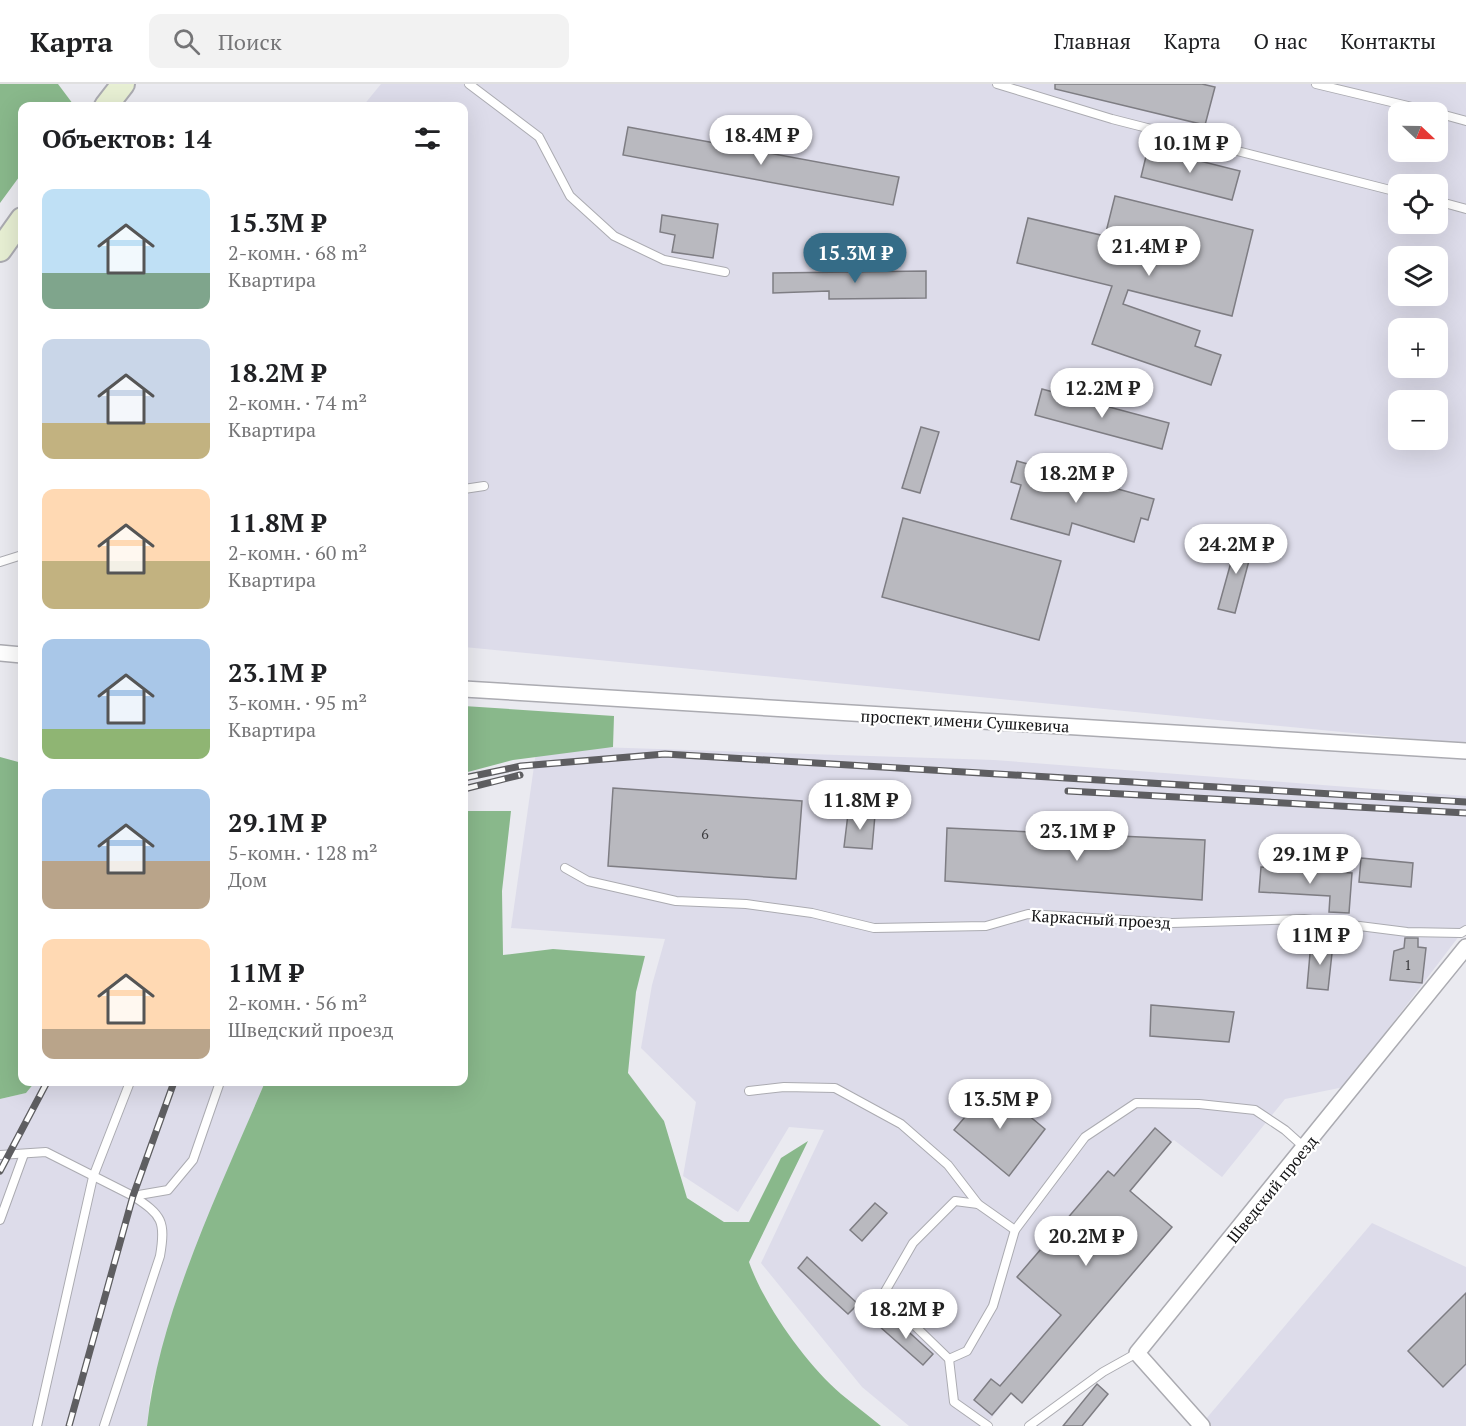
<!DOCTYPE html>
<html lang="ru">
<head>
<meta charset="utf-8">
<style>
	body { margin:0; font-family:"PT Serif",serif; background:#f2f2f2; color:#202124; height:100vh; display:flex; flex-direction:column; font-size:22px; white-space:nowrap }
	* { box-sizing:border-box; margin:0 }
	p { font-size:20px; color:#757577 }
	.icon { flex:none; width:33px; height:33px; fill:none; stroke:currentColor; stroke-width:2; stroke-linecap:round; stroke-linejoin:round }
	.map { position:relative; flex:1; overflow:hidden }
	.panel { position:absolute; left:18px; top:18px; width:450px; height:984px; display:flex; flex-direction:column; background:#fff; border-radius:12px; box-shadow:0 6px 24px #0002 }
	.panel>* { flex:none }
	.needle { width:39px; rotate:112deg }
	.buttons { position:absolute; left:1388px; top:18px; display:grid; gap:12px }
	.buttons a { display:grid; place-items:center; width:60px; height:60px; border-radius:12px; background:#fff; box-shadow:0 6px 24px #0002; font-size:30px }
	.price { position:absolute; translate:-50% -51px; padding:0 14px; border-radius:21px; background:#fff; color:#222; font-size:20px; line-height:39px; filter:drop-shadow(0 2px 3px #0008) }
	.price::after { content:''; position:absolute; left:50%; top:36px; width:18px; height:14px; margin-left:-9px; background:inherit; clip-path:polygon(0 0,100% 0,50% 100%) }
	.price.selected { background:#356c87; color:#fff }
	ul { padding:0; list-style:none }
	li { display:flex; align-items:center; gap:18px; height:150px; padding:0 24px }
	li span { display:grid; place-items:center; flex:none; width:168px; height:120px; border-radius:12px; color:#555 }
	li>.icon { margin-inline-start:auto }
	span .icon { width:72px; height:72px; fill:#fffc; stroke-width:1 }
	li b { font-size:26px }
	h2 { display:flex; justify-content:space-between; align-items:center; height:72px; padding:0 24px; font-size:26px }
	header { display:flex; align-items:center; gap:36px; box-sizing:border-box; height:84px; padding:0 30px; background:#fff; border-bottom:2px solid #e0e0e0 }
	header strong { font-size:28px }
	nav { display:flex; gap:33px; margin-inline-start:auto; font-size:21px }
	.search { width:420px; height:54px; background:#f2f2f2; display:flex; align-items:center; gap:15px; box-sizing:border-box; padding:0 21px; border-radius:12px; color:#757577; font-size:22px }
	.map>svg:first-child { display:block }
	.built { fill:#dddcea; fill-rule:evenodd }
	.forest { fill:#89b88b }
	.building { fill:#b9b9bf; stroke:#7e7d83; stroke-width:1.5 }
	.lines { fill:none; stroke-linecap:round; stroke-linejoin:round }
	.lane-casing { stroke:#ababb1; stroke-width:10 }
	.street-casing { stroke:#ababb1; stroke-width:18 }
	.secondary-casing { stroke:#ababb1; stroke-width:26 }
	.lane { stroke:#fff; stroke-width:8 }
	.street { stroke:#fff; stroke-width:15 }
	.secondary { stroke:#e7efd3; stroke-width:22 }
	.rail-casing { stroke:#5e5e61; stroke-width:7 }
	.rail { stroke:#fff; stroke-width:4.5; stroke-dasharray:14; stroke-linecap:butt }
	.labels { text-anchor:middle; stroke-width:4.5; stroke-linejoin:round; paint-order:stroke }
	.number-label { font-size:14px; fill:#3b3b3e }
	.street-label { font-size:16px; fill:#111113; stroke:#fff }
</style>
</head>
<body>
<header>
<strong>Карта</strong>
<div class="search"><svg class="icon" aria-label="search" viewBox="0 0 24 24"><circle cx="10" cy="10" r="6"/><path d="M15 15l6 6"/></svg>Поиск</div>
<nav><a>Главная</a><a>Карта</a><a>О нас</a><a>Контакты</a></nav>
</header>
<div class="map">
<svg width="1466" height="1342" viewBox="0 0 1466 1342">
	<rect width="100%" height="100%" fill="#eaeaf0"/>
	<g class="built">
		<path d="M381,0H1466V660L464,563V22H363ZM1398,28H1437V68H1398ZM1398,100H1437V140H1398ZM1398,172H1437V212H1398ZM1398,244H1437V284H1398ZM1398,316H1437V356H1398Z"/>
		<polygon points="537,661 994,676 1466,712 1466,843 1344,1003 1285,1015 1222,1093 1174,1056 1171,1058 1130,1106 1172,1143 1022,1319 1011,1310 985,1342 909,1342 862,1303 761,1179 824,1046 789,1043 738,1128 683,1092 696,1018 641,964 652,901 665,855 511,844"/>
		<polygon points="35,998 265,998 214,1119 182,1204 151,1305 147,1342 0,1342 0,1015 26,1009"/>
		<polygon points="1372,1139 1466,1183 1466,1342 1200,1342"/>
	</g>
	<g class="forest">
		<polygon points="0,0 58,0 73,20 71,22 22,22 22,89 0,119"/>
		<polygon points="464,622 614,632 613,663 513,676 464,689"/>
		<polygon points="0,673 22,679 22,998 35,998 26,1009 0,1015"/>
		<path d="M466,727H511L502,807L503,871L553,865L645,872L636,908L628,989L664,1037L687,1114L724,1138H749L781,1074L808,1057L749,1178C764,1221 806,1280 841,1310C854,1321 868,1331 881,1342H147C159,1228 221,1103 265,998H464V728Z"/>
	</g>
	<g class="building">
		<polygon points="1055,0 1202,0 1215,3 1205,41 1055,5"/>
		<polygon points="628,43 899,93 893,121 623,71"/>
		<polygon points="1148,64 1240,87 1232,116 1141,93"/>
		<polygon points="1115,112 1253,146 1232,232 1128,206 1123,220 1200,247 1195,262 1221,271 1211,301 1092,260 1112,202 1017,179 1028,134 1105,152"/>
		<polygon points="662,131 718,140 713,174 672,168 675,151 660,148"/>
		<polygon points="926,187 926,214 829,215 829,207 773,209 773,189"/>
		<polygon points="1042,305 1169,339 1162,365 1035,331"/>
		<polygon points="921,343 939,348 920,409 902,404"/>
		<polygon points="1017,377 1154,415 1148,436 1141,434 1134,458 1072,439 1069,451 1011,435 1021,401 1011,398"/>
		<polygon points="903,434 1061,477 1039,556 882,513"/>
		<polygon points="1238,453 1254,458 1235,529 1218,525"/>
		<polygon points="613,704 802,717 796,795 608,782"/>
		<polygon points="848,730 875,731 872,765 844,763"/>
		<polygon points="947,744 1205,756 1202,816 945,797"/>
		<polygon points="1361,774 1413,779 1411,803 1359,798"/>
		<polygon points="1261,783 1352,789 1349,829 1329,828 1330,812 1259,808"/>
		<polygon points="1405,854 1418,854 1418,863 1426,864 1422,899 1390,896 1394,867 1404,864"/>
		<polygon points="1311,858 1333,860 1328,906 1307,904"/>
		<polygon points="1151,921 1234,928 1229,958 1150,952"/>
		<polygon points="992,1001 1045,1045 1009,1092 954,1046"/>
		<polygon points="1155,1044 1171,1058 1130,1107 1172,1143 1022,1319 1011,1309 992,1331 974,1316 991,1295 1000,1302 1061,1231 1017,1193 1108,1087 1114,1092"/>
		<polygon points="875,1119 887,1129 862,1157 850,1146"/>
		<polygon points="807,1173 858,1220 848,1230 798,1184"/>
		<polygon points="1466,1209 1466,1280 1443,1303 1408,1267"/>
		<polygon points="890,1231 933,1270 923,1281 879,1242"/>
		<polygon points="1097,1300 1108,1310 1082,1342 1063,1342"/>
	</g>
	<g class="lines">
		<defs>
			<g id="lane">
				<polyline points="469,0 539,53 570,112 614,152 664,176 725,188"/>
				<polyline points="997,0 1112,35 1398,108"/>
				<polyline points="1316,0 1433,28"/>
				<polyline points="1437,29 1466,37"/>
				<polyline points="1437,117 1466,125"/>
				<polyline points="464,405 484,402"/>
				<polyline points="0,478 22,471"/>
				<polyline points="565,784 588,797 676,817 746,820 812,829 874,844 986,842 1028,830 1172,839 1304,835 1407,848 1461,849 1466,846"/>
				<polyline points="749,1007 784,1003 835,1004 901,1040 948,1081 978,1120"/>
				<polyline points="0,1071 46,1068 133,1112 168,1106 193,1076 220,998"/>
				<polyline points="0,1136 24,1070"/>
				<polyline points="949,1275 967,1267 993,1222 1015,1146"/>
				<polyline points="37,1342 93,1093 130,998"/>
				<path d="M104,1342L160,1172C166,1137 162,1131 133,1112"/>
				<polyline points="988,1342 954,1318 949,1275 883,1211 913,1159 955,1117 978,1120 1015,1146 1085,1053 1136,1019 1199,1020 1255,1026 1285,1046 1305,1064"/>
				<polyline points="1029,1342 1103,1288 1137,1269"/>
			</g>
			<g id="street">
				<polyline points="0,569 22,571"/>
				<polyline points="464,605 1466,667"/>
				<polyline points="1202,1342 1137,1269 1466,863"/>
			</g>
			<g id="secondary">
				<polyline points="106,22 123,0"/>
				<polyline points="0,166 22,135"/>
			</g>
		</defs>
		<use href="#lane" class="lane-casing"/>
		<use href="#street" class="street-casing"/>
		<use href="#secondary" class="secondary-casing"/>
		<use href="#lane" class="lane"/>
		<use href="#street" class="street"/>
		<use href="#secondary" class="secondary"/>
		<defs>
			<g id="rail">
				<polyline points="464,694 521,682 665,670 1466,718"/>
				<polyline points="464,705 520,691"/>
				<polyline points="1068,707 1466,729"/>
				<polyline points="0,1087 47,998"/>
				<polyline points="69,1342 133,1112 174,998"/>
			</g>
		</defs>
		<use href="#rail" class="rail-casing"/>
		<use href="#rail" class="rail"/>
	</g>
	<g class="labels">
		<g class="number-label">
			<text x="705" y="755">6</text>
			<text x="1408" y="886">1</text>
		</g>
		<g class="street-label">
			<text transform="translate(965 637) rotate(3)" y="6">проспект имени Сушкевича</text>
			<text transform="translate(1101 835) rotate(3)" y="6">Каркасный проезд</text>
			<text transform="translate(1272 1105) rotate(-51)" y="6">Шведский проезд</text>
		</g>
	</g>
</svg>
<div class="buttons">
<a><svg class="needle" viewBox="-14 -14 28 28"><path d="M0-13l5 13h-10z" fill="#e53935"/><path d="M0 13l5-13h-10z" fill="#757577"/></svg></a>
<a><svg class="icon" aria-label="locate" viewBox="0 0 24 24"><circle cx="12" cy="12" r="6"/><path d="M12 2v4M12 18v4M2 12h4M18 12h4"/></svg></a>
<a><svg class="icon" aria-label="layers" viewBox="0 0 24 24"><path d="M12 4l9 5-9 5-9-5zM3 14l9 5 9-5"/></svg></a>
<a>+</a>
<a>−</a>
</div>
<b class="price" style="left:761px;top:82px">18.4M ₽</b>
<b class="price" style="left:1190px;top:90px">10.1M ₽</b>
<b class="price" style="left:1149px;top:193px">21.4M ₽</b>
<b class="price selected" style="left:855px;top:200px">15.3M ₽</b>
<b class="price" style="left:1102px;top:335px">12.2M ₽</b>
<b class="price" style="left:1076px;top:420px">18.2M ₽</b>
<b class="price" style="left:1236px;top:491px">24.2M ₽</b>
<b class="price" style="left:860px;top:747px">11.8M ₽</b>
<b class="price" style="left:1077px;top:778px">23.1M ₽</b>
<b class="price" style="left:1310px;top:801px">29.1M ₽</b>
<b class="price" style="left:1320px;top:882px">11M ₽</b>
<b class="price" style="left:1000px;top:1046px">13.5M ₽</b>
<b class="price" style="left:1086px;top:1183px">20.2M ₽</b>
<b class="price" style="left:906px;top:1256px">18.2M ₽</b>
<section class="panel">
<h2>Объектов: 14<svg class="icon" aria-label="filters" viewBox="0 0 24 24"><path d="M4 7h16M4 17h16"/><circle cx="9" cy="7" r="2"/><circle cx="15" cy="17" r="2"/></svg></h2>
<ul>
<li><span style="background:linear-gradient(#bfe0f5 70%,#7fa58c 0)"><svg class="icon" aria-label="home" viewBox="0 0 24 24"><path d="M3 11l9-7 9 7M6 9v11h12V9"/></svg></span><div><b>15.3M ₽</b><p>2-комн. · 68 m²</p><p>Квартира</p></div></li>
<li><span style="background:linear-gradient(#c9d6e8 70%,#c2b280 0)"><svg class="icon" aria-label="home" viewBox="0 0 24 24"><path d="M3 11l9-7 9 7M6 9v11h12V9"/></svg></span><div><b>18.2M ₽</b><p>2-комн. · 74 m²</p><p>Квартира</p></div></li>
<li><span style="background:linear-gradient(#ffd9b3 60%,#c2b280 0)"><svg class="icon" aria-label="home" viewBox="0 0 24 24"><path d="M3 11l9-7 9 7M6 9v11h12V9"/></svg></span><div><b>11.8M ₽</b><p>2-комн. · 60 m²</p><p>Квартира</p></div></li>
<li><span style="background:linear-gradient(#a9c7e8 75%,#8fb573 0)"><svg class="icon" aria-label="home" viewBox="0 0 24 24"><path d="M3 11l9-7 9 7M6 9v11h12V9"/></svg></span><div><b>23.1M ₽</b><p>3-комн. · 95 m²</p><p>Квартира</p></div></li>
<li><span style="background:linear-gradient(#a9c7e8 60%,#b9a48a 0)"><svg class="icon" aria-label="home" viewBox="0 0 24 24"><path d="M3 11l9-7 9 7M6 9v11h12V9"/></svg></span><div><b>29.1M ₽</b><p>5-комн. · 128 m²</p><p>Дом</p></div></li>
<li><span style="background:linear-gradient(#ffd9b3 75%,#b9a48a 0)"><svg class="icon" aria-label="home" viewBox="0 0 24 24"><path d="M3 11l9-7 9 7M6 9v11h12V9"/></svg></span><div><b>11M ₽</b><p>2-комн. · 56 m²</p><p>Шведский проезд</p></div></li>
</ul>
</section>
</div>
</body>
</html>
